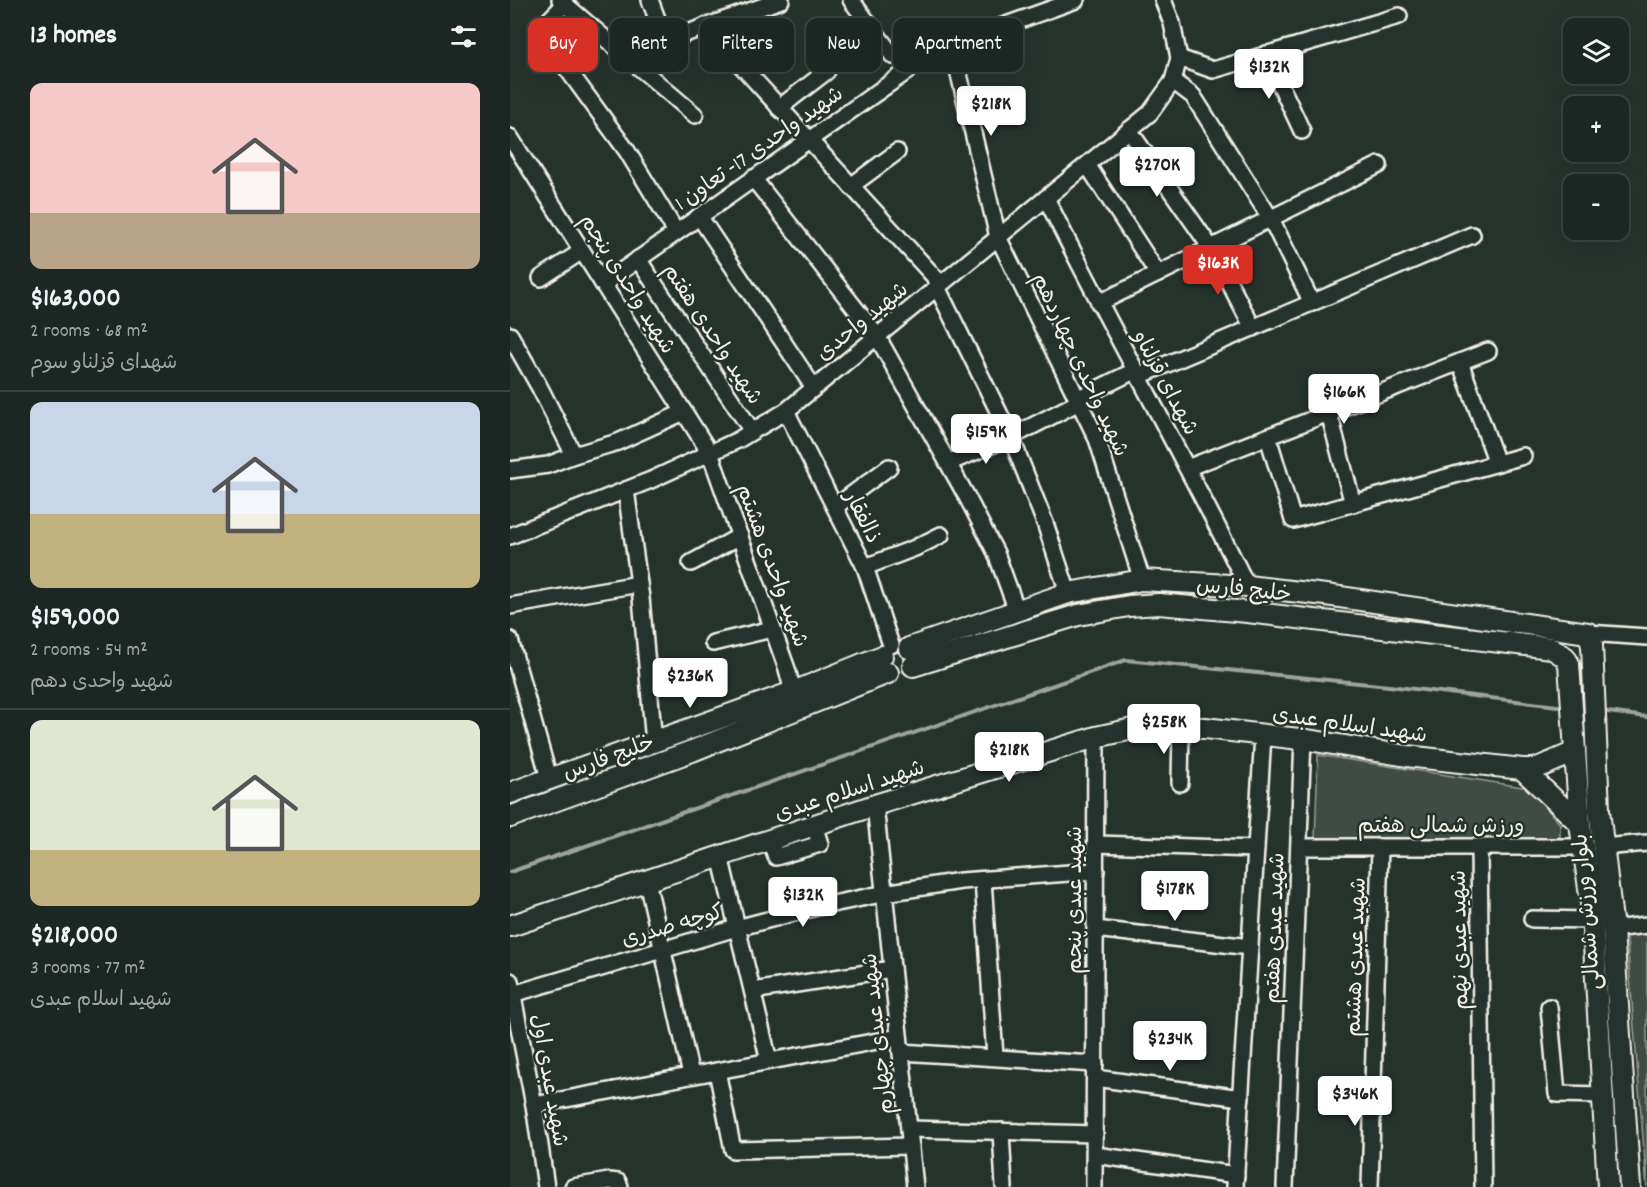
<!DOCTYPE html>
<html lang="en">
<head>
<meta charset="utf-8">
<style>
	body { margin:0; font-family:Dekko,"Playpen Sans Arabic",sans-serif; background:#252e2a; color:#f1f3f6; height:100vh; display:flex; flex-direction:column; font-size:22px; white-space:nowrap }
	* { box-sizing:border-box; margin:0 }
	p { font-size:20px; color:#a0a5a5 }
	.icon { flex:none; width:33px; height:33px; fill:none; stroke:currentColor; stroke-width:2; stroke-linecap:round; stroke-linejoin:round }
	.map { position:relative; flex:1; overflow:hidden }
	.sheet { display:flex; flex-direction:column; background:#1c2622; width:510px }
	.sheet>* { flex:none }
	.top-card { position:absolute; left:18px; top:18px; width:570px; height:54px; display:flex; gap:12px }
	.fabs { position:absolute; left:1053px; top:18px; display:grid; gap:12px }
	.fabs a { display:grid; place-items:center; width:66px; height:66px; border-radius:12px; background:#1c2622; box-shadow:0 6px 24px #0002,0 0 0 2px #3a4340; font-size:30px }
	.price { position:absolute; translate:-50% -51px; padding:0 14px; border-radius:6px; background:#fff; color:#222; font-size:20px; line-height:39px; filter:drop-shadow(0 2px 3px #0008) }
	.price::after { content:''; position:absolute; left:50%; top:36px; width:18px; height:14px; margin-left:-9px; background:inherit; clip-path:polygon(0 0,100% 0,50% 100%) }
	.price.on { background:#d93025; color:#fff }
	ul { padding:0; list-style:none }
	li { display:grid; align-content:center; gap:12px; height:318px; padding:0 30px }
	li+li { border-top:2px solid #3a4340 }
	li span { display:grid; place-items:center; height:186px; border-radius:12px; color:#555 }
	li>.icon { margin-inline-start:auto }
	span .icon { width:108px; height:108px; fill:#fffc; stroke-width:1 }
	li b { font-size:26px }
	h2 { display:flex; justify-content:space-between; align-items:center; height:72px; padding:0 30px; font-size:26px }
	.chip { padding:0 21px; border-radius:12px; background:#1c2622; box-shadow:0 6px 24px #0002,0 0 0 2px #3a4340; font-size:21px; line-height:54px }
	.chip.on { background:#d93025; color:#fff }
	main { display:flex; flex:1; min-height:0 }
	.map>svg:first-child { display:block }
	.green { fill:#414b45; stroke:#9a9e96; stroke-width:1.5 }
	.lines { fill:none; stroke-linecap:round; stroke-linejoin:round }
	.stream { stroke:#9fa39b; stroke-width:4 }
	.minor-casing { stroke:#f4f1e8; stroke-width:20 }
	.major-casing { stroke:#f4f1e8; stroke-width:24 }
	.minor { stroke:#26332d; stroke-width:15 }
	.major { stroke:#26332d; stroke-width:20 }
	.labels { text-anchor:middle; stroke-width:5; stroke-linejoin:round; paint-order:stroke }
	.street-label { font-size:22px; fill:#f4f1e8; stroke:#26332d }
</style>
</head>
<body>
<main>
<section class="sheet">
<h2>13 homes<svg class="icon" aria-label="filters" viewBox="0 0 24 24"><path d="M4 7h16M4 17h16"/><circle cx="9" cy="7" r="2"/><circle cx="15" cy="17" r="2"/></svg></h2>
<ul>
<li><span style="background:linear-gradient(#f6c9c9 70%,#b9a48a 0)"><svg class="icon" aria-label="home" viewBox="0 0 24 24"><path d="M3 11l9-7 9 7M6 9v11h12V9"/></svg></span><div><b>$163,000</b><p>2 rooms · 68 m²</p><p>شهدای قزلناو سوم</p></div></li>
<li><span style="background:linear-gradient(#c9d6e8 60%,#c2b280 0)"><svg class="icon" aria-label="home" viewBox="0 0 24 24"><path d="M3 11l9-7 9 7M6 9v11h12V9"/></svg></span><div><b>$159,000</b><p>2 rooms · 54 m²</p><p>شهید واحدی دهم</p></div></li>
<li><span style="background:linear-gradient(#dfe7d0 70%,#c2b280 0)"><svg class="icon" aria-label="home" viewBox="0 0 24 24"><path d="M3 11l9-7 9 7M6 9v11h12V9"/></svg></span><div><b>$218,000</b><p>3 rooms · 77 m²</p><p>شهید اسلام عبدی</p></div></li>
</ul>
</section>
<div class="map">
<svg width="1137" height="1187" viewBox="0 0 1137 1187">
	<rect width="100%" height="100%" fill="#26332d"/>
	<filter id="ink" filterUnits="userSpaceOnUse"><feTurbulence type="fractalNoise" baseFrequency=".0167" numOctaves="2"/><feDisplacementMap in="SourceGraphic" scale="12" xChannelSelector="R" yChannelSelector="G"/><feConvolveMatrix kernelMatrix="1 2 1 2 8 2 1 2 1" color-interpolation-filters="sRGB"/></filter>
	<g filter="url(#ink)">
		<g class="green">
			<polygon points="808,755 1019,788 1050,824 1050,836 1044,845 805,840"/>
			<polygon points="1137,927 1137,1187 1116,929"/>
		</g>
		<g class="lines">
			<g class="stream">
				<polyline points="1090,711 1137,717"/>
				<polyline points="0,872 616,660 879,686 1056,707"/>
			</g>
			<defs>
				<g id="minor">
					<polyline points="50,0 185,115"/>
					<polyline points="140,0 158,48"/>
					<polyline points="341,0 383,56"/>
					<polyline points="55,4 33,26 34,37 117,151 166,232"/>
					<polyline points="195,26 431,284"/>
					<polyline points="442,45 488,237 587,439 632,580"/>
					<polyline points="756,54 792,131"/>
					<polyline points="115,55 271,0"/>
					<polyline points="669,58 703,70 889,16"/>
					<polyline points="663,81 683,96 761,219 802,303"/>
					<polyline points="269,108 317,71"/>
					<polyline points="619,130 701,248 743,328"/>
					<polyline points="0,137 200,453 277,669 283,692"/>
					<polyline points="578,166 648,274"/>
					<polyline points="243,178 367,336 457,497 486,553 507,611"/>
					<polyline points="341,186 387,152"/>
					<path d="M536,198C601,329 673,455 737,586"/>
					<polyline points="189,216 304,388"/>
					<polyline points="128,259 242,431"/>
					<polyline points="31,278 72,251"/>
					<polyline points="93,284 429,49 566,0"/>
					<polyline points="427,287 501,437 535,523 558,593"/>
					<polyline points="589,303 869,165"/>
					<polyline points="0,335 30,388 64,455"/>
					<polyline points="950,362 987,463"/>
					<polyline points="629,376 962,235"/>
					<polyline points="567,399 626,370"/>
					<polyline points="276,411 355,567 381,645"/>
					<polyline points="819,413 843,504"/>
					<polyline points="758,437 783,520 1013,456"/>
					<polyline points="438,463 501,437 569,402"/>
					<polyline points="677,468 978,351"/>
					<polyline points="0,470 38,465 64,455 108,442 174,412"/>
					<polyline points="116,490 131,598 144,743"/>
					<polyline points="325,507 379,467"/>
					<polyline points="0,536 141,480 228,440 276,411 640,113 663,81 669,58 662,23 653,0"/>
					<polyline points="181,563 230,536"/>
					<polyline points="355,567 405,548 431,535"/>
					<polyline points="0,606 129,584"/>
					<polyline points="1078,633 1137,637"/>
					<polyline points="0,640 39,778"/>
					<polyline points="203,643 262,629"/>
					<polyline points="670,783 671,728"/>
					<polyline points="365,805 405,1187"/>
					<polyline points="260,840 266,857 310,844 304,825"/>
					<polyline points="586,844 746,849"/>
					<polyline points="789,847 1074,847"/>
					<polyline points="969,847 973,1187"/>
					<polyline points="1094,847 1137,843"/>
					<polyline points="210,856 259,1061"/>
					<polyline points="473,880 485,1057"/>
					<polyline points="137,881 181,1075"/>
					<polyline points="1022,919 1083,920"/>
					<polyline points="585,929 740,947"/>
					<polyline points="1103,929 1137,925"/>
					<polyline points="0,981 24,1105 36,1187"/>
					<polyline points="243,991 382,969"/>
					<polyline points="3,994 223,929 303,908 381,892 451,881 586,871"/>
					<polyline points="1039,1007 1047,1094 1093,1095"/>
					<polyline points="391,1052 585,1064"/>
					<polyline points="207,1071 223,1150 401,1146"/>
					<polyline points="585,1078 731,1098"/>
					<polyline points="24,1105 389,1037"/>
					<polyline points="399,1129 585,1134"/>
					<polyline points="491,1131 494,1187"/>
					<polyline points="585,1155 726,1175"/>
					<polyline points="63,1187 99,1181 108,1182 110,1187"/>
					<polyline points="584,1187 586,737"/>
					<polyline points="725,1187 753,735"/>
					<polyline points="775,1187 793,739"/>
					<polyline points="860,1187 870,847"/>
				</g>
				<g id="major">
					<polyline points="399,648 558,593 632,580 737,586 816,595 1078,633 1082,645 1089,810 1103,929 1120,1187"/>
					<polyline points="403,666 568,615 619,606 649,604 737,612 1041,648 1055,657 1059,664 1070,824 1082,910 1098,1187"/>
					<polyline points="1012,769 1070,824"/>
					<polyline points="0,793 283,692 372,656"/>
					<polyline points="0,817 182,751 378,673"/>
					<polyline points="0,926 365,805 586,737 627,728 695,728 798,740 897,756 1012,769 1025,769 1065,752"/>
				</g>
			</defs>
			<use href="#minor" class="minor-casing"/>
			<use href="#major" class="major-casing"/>
			<use href="#minor" class="minor"/>
			<use href="#major" class="major"/>
		</g>
	</g>
	<g class="labels">
		<g class="street-label">
			<text transform="translate(248 147) rotate(-35)" y="8">شهید واحدی 17- تعاون 1</text>
			<text transform="translate(119 283) rotate(58)" y="8">شهید واحدی پنجم</text>
			<text transform="translate(351 320) rotate(-39)" y="8">شهید واحدی</text>
			<text transform="translate(204 333) rotate(57)" y="8">شهید واحدی هفتم</text>
			<text transform="translate(572 364) rotate(65)" y="8">شهید واحدی چهاردهم</text>
			<text transform="translate(657 382) rotate(62)" y="8">شهدای قزلناو</text>
			<text transform="translate(354 516) rotate(63)" y="8">ذالفقار</text>
			<text transform="translate(264 565) rotate(70)" y="8">شهید واحدی هشتم</text>
			<text transform="translate(734 588) rotate(6)" y="8">خلیج فارس</text>
			<text transform="translate(840 723) rotate(8)" y="8">شهید اسلام عبدی</text>
			<text transform="translate(98 756) rotate(-20)" y="8">خلیج فارس</text>
			<text transform="translate(339 789) rotate(-18)" y="8">شهید اسلام عبدی</text>
			<text x="931" y="832">ورزش شمالی هفتم</text>
			<text transform="translate(563 900) rotate(-90)" y="8">شهید عبدی پنجم</text>
			<text transform="translate(1075 912) rotate(-95)" y="8">بلوار ورزش شمالی</text>
			<text transform="translate(162 924) rotate(-16)" y="8">کوچه صدری</text>
			<text transform="translate(763 928) rotate(-88)" y="8">شهید عبدی هفتم</text>
			<text transform="translate(948 940) rotate(-91)" y="8">شهید عبدی نهم</text>
			<text transform="translate(844 957) rotate(-88)" y="8">شهید عبدی هشتم</text>
			<text transform="translate(366 1034) rotate(-96)" y="8">شهید عبدی چهارم</text>
			<text transform="translate(41 1080) rotate(80)" y="8">شهید عبدی اول</text>
		</g>
	</g>
</svg>
<div class="fabs">
<a><svg class="icon" aria-label="layers" viewBox="0 0 24 24"><path d="M12 4l9 5-9 5-9-5zM3 14l9 5 9-5"/></svg></a>
<a>+</a>
<a>−</a>
</div>
<b class="price" style="left:759px;top:100px">$132K</b>
<b class="price" style="left:481px;top:137px">$218K</b>
<b class="price" style="left:647px;top:198px">$270K</b>
<b class="price on" style="left:708px;top:296px">$163K</b>
<b class="price" style="left:834px;top:425px">$166K</b>
<b class="price" style="left:476px;top:465px">$159K</b>
<b class="price" style="left:180px;top:709px">$236K</b>
<b class="price" style="left:654px;top:755px">$258K</b>
<b class="price" style="left:499px;top:783px">$218K</b>
<b class="price" style="left:665px;top:922px">$178K</b>
<b class="price" style="left:293px;top:928px">$132K</b>
<b class="price" style="left:660px;top:1072px">$234K</b>
<b class="price" style="left:845px;top:1127px">$346K</b>
<div class="top-card">
<a class="chip on">Buy</a>
<a class="chip">Rent</a>
<a class="chip">Filters</a>
<a class="chip">New</a>
<a class="chip">Apartment</a>
</div>
</div>
</main>
</body>
</html>
